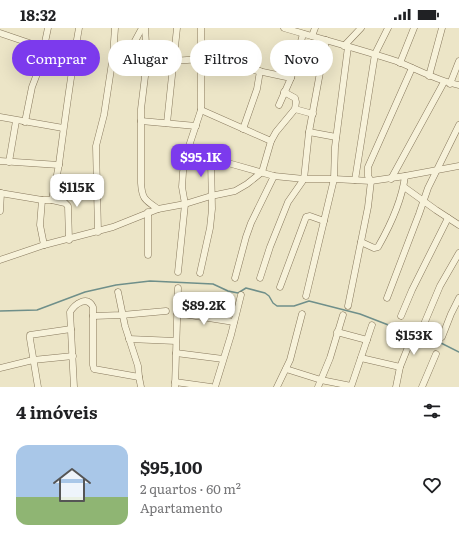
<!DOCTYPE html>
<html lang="pt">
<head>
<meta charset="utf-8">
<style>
	body { margin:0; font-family:Literata,serif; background:#f6f6f6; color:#202124; height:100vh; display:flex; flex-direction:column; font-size:15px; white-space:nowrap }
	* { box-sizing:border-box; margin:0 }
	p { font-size:13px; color:#757577 }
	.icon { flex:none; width:22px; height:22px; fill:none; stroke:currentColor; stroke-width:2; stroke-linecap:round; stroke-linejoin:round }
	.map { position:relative; height:359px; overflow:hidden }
	.side { display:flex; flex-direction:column; background:#fff; flex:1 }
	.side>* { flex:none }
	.top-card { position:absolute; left:12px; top:12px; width:435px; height:36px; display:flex; gap:8px }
	.price { position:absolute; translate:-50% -34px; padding:0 9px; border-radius:8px; background:#fff; color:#222; font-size:13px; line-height:26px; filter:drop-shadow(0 1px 2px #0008) }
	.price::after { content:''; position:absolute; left:50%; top:24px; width:12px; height:9px; margin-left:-6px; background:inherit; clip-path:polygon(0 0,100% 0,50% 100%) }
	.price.selected { background:#7c3aed; color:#fff }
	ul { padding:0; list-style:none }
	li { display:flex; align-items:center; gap:12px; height:100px; padding:0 16px }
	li+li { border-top:1px solid #e0e0e0 }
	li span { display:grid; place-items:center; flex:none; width:112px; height:80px; border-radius:12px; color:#555 }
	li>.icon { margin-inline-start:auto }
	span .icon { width:48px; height:48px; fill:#fffc; stroke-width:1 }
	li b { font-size:17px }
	h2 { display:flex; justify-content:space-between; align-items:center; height:48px; padding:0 16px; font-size:17px }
	.chip { padding:0 14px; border-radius:18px; background:#fff; box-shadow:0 4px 16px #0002; font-size:14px; line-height:36px }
	.chip.selected { background:#7c3aed; color:#fff }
	.status { display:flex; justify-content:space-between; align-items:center; height:28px; padding:0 20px; background:#fff; direction:ltr }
	.status svg { height:11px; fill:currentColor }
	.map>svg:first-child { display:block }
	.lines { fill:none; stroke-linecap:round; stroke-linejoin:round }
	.stream { stroke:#6f8f8a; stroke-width:1.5 }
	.minor-casing { stroke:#87785d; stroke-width:7 }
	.minor { stroke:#f7f2da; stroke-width:6 }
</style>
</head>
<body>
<div class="status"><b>18:32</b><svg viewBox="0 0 49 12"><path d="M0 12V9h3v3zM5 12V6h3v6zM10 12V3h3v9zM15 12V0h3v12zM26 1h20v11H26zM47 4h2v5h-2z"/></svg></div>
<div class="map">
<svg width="459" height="359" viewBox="0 0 459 359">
	<rect width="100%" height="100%" fill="#ece5c7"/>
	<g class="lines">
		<g class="stream">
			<polyline points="0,283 37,282 85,264 116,257 150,253 213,256 228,263 238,265 246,260 265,265 269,268 273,275 277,278 294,278 309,273 360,286 391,298 411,307"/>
			<polyline points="414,308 420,311 437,313 459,324"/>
		</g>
		<defs>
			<g id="minor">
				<path d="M145,0L147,32L141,81V155C142,171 145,172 158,181"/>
				<path d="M284,0C321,11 359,21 396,33C417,41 437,53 459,57"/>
				<polyline points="0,5 44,20"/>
				<polyline points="312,8 315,0"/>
				<polyline points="344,18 361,0"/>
				<polyline points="113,28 173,33 201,31 291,50 303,6"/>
				<polyline points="134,31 135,13 142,0"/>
				<polyline points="400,35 414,0"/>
				<polyline points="429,48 442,0"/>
				<polyline points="450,56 459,33"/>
				<polyline points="279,77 291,50"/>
				<polyline points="295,81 313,86"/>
				<polyline points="0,89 63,100"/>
				<polyline points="141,93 196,98"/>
				<polyline points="25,94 32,59 40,38 48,0"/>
				<polyline points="167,95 177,0"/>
				<polyline points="243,101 257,61 260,43"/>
				<polyline points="309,104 336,109"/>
				<polyline points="271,113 276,104 295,81 296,74 295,70 284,64"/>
				<polyline points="186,127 228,135 274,148 304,151 334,151 371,153 405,148 459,138"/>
				<polyline points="0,133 59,137"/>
				<polyline points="9,134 16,93"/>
				<polyline points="391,151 444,54"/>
				<polyline points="355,152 375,26 388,0"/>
				<polyline points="404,159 436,182 459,197"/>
				<polyline points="0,165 42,172"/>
				<polyline points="52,172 65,175 68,178 69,212"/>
				<polyline points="0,183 1,165"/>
				<polyline points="98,204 96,118 104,87 113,28 115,0"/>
				<path d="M361,214L374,220L378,219C390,198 402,172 405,148"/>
				<path d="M44,217L40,197L42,172H52C54,160 57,148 59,136C65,91 71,45 79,0"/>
				<polyline points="148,227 148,184"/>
				<polyline points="0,232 44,217 113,199 158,181 185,176 211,168 235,163 247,156 262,144 271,113 201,82"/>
				<polyline points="178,244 185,176 182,159 183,144 186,127 201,82 201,0"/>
				<polyline points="200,245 210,200 212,181 211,131"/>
				<polyline points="235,250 246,209 251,195 274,148"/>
				<polyline points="260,250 270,219 288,174 304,151 309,104 326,12"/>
				<polyline points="280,259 306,189 310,188 324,193"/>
				<polyline points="118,264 125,298 138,338 139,349 141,359"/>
				<polyline points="306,268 334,151 335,119 348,19"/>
				<polyline points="387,270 419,186 428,160 459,97"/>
				<polyline points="348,278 368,179 371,153 368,148 368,139 412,40"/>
				<polyline points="177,285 234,294"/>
				<polyline points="93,288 122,287 166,283"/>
				<polyline points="401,288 412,262 448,190"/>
				<polyline points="424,296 440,258 459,225"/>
				<polyline points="337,304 367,312"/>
				<polyline points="442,309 451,286 459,270"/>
				<polyline points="129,311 176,313"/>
				<polyline points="176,325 223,331"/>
				<polyline points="361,330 400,339"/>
				<polyline points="0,340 33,332 73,328"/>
				<polyline points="286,341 321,352 351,358"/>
				<polyline points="175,354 211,359"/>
				<polyline points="38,359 30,311 30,307 71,301"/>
				<path d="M74,359L70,284C75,276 87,267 93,279V337L94,341L139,349"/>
				<polyline points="175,359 178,260"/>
				<polyline points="215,359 231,307 241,267"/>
				<polyline points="277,359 290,332 302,286"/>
				<polyline points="318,359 330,330 343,287"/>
				<polyline points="351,359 372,297"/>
				<polyline points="396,359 400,339 412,309"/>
				<polyline points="422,359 436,326"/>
			</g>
		</defs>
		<use href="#minor" class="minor-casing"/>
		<use href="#minor" class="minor"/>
	</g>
</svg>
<b class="price selected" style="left:201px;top:150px">$95.1K</b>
<b class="price" style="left:77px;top:180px">$115K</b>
<b class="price" style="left:204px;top:298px">$89.2K</b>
<b class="price" style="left:414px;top:328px">$153K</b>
<div class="top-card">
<a class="chip selected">Comprar</a>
<a class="chip">Alugar</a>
<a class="chip">Filtros</a>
<a class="chip">Novo</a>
</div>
</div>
<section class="side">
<h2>4 imóveis<svg class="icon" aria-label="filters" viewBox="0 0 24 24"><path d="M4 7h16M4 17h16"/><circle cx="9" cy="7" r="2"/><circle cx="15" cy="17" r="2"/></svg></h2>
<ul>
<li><span style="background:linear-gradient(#a9c7e8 65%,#8fb573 0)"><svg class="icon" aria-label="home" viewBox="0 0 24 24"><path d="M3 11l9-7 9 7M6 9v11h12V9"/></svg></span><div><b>$95,100</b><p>2 quartos · 60 m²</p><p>Apartamento</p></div><svg class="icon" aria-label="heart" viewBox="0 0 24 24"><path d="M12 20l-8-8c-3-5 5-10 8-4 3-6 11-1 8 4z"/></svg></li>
</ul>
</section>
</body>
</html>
